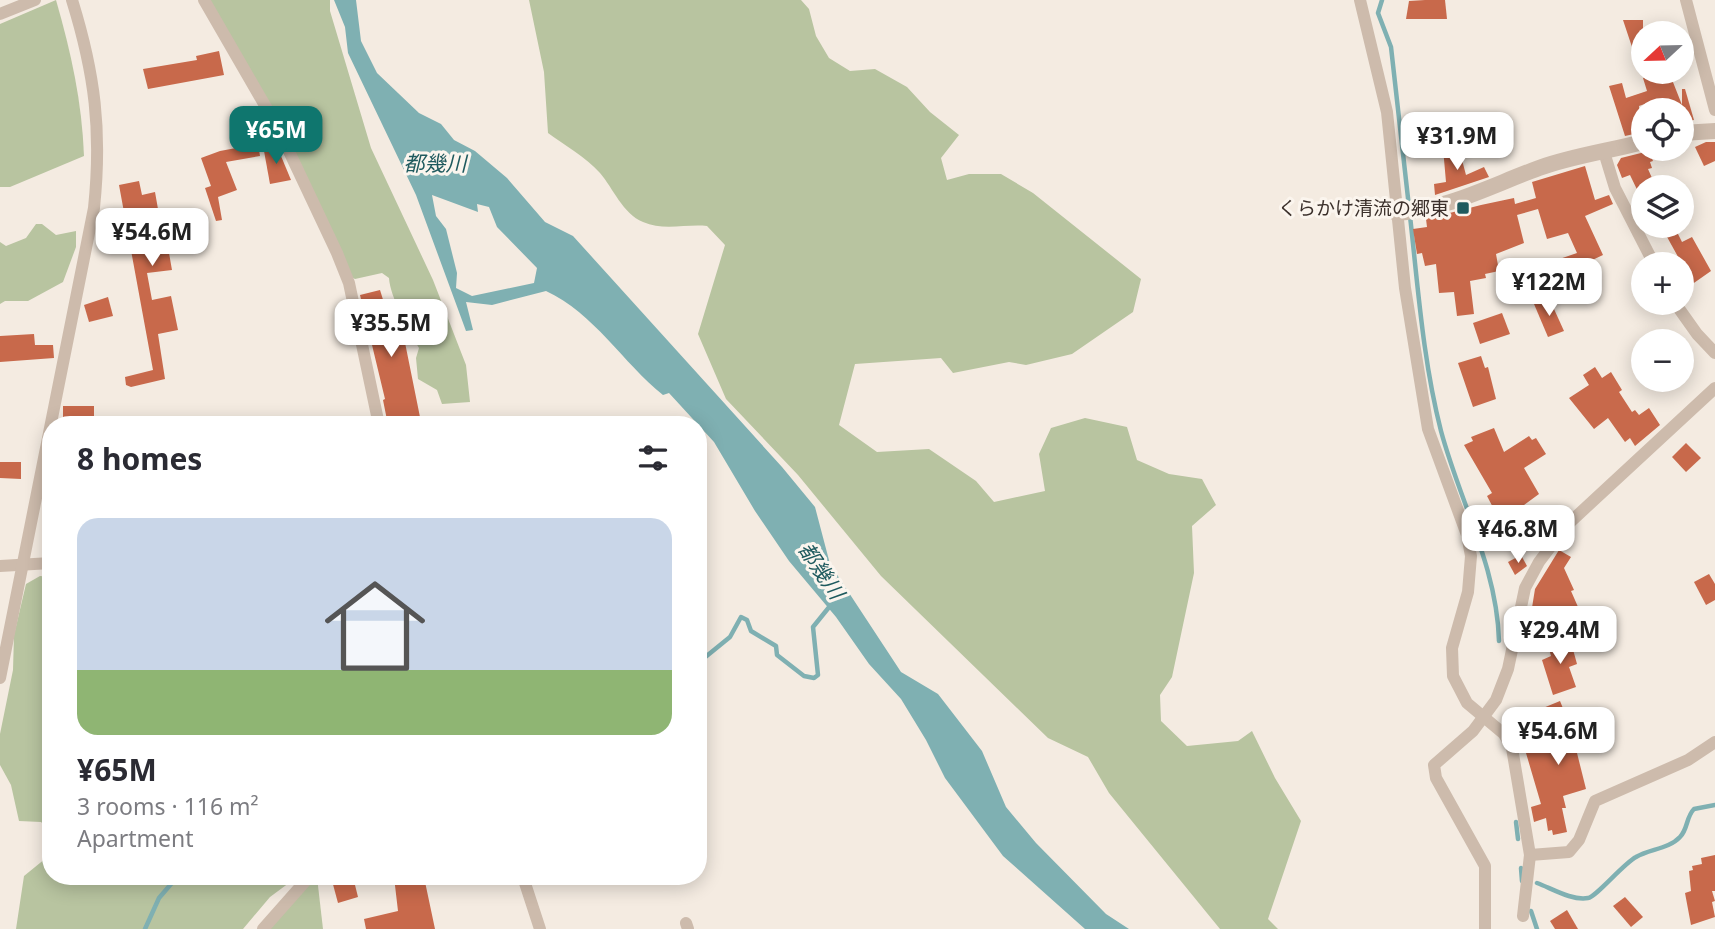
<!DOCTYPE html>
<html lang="en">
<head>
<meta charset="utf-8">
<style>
	body { margin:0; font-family:"Noto Sans","Noto Sans JP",sans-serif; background:#f2f2f3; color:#2b2b33; height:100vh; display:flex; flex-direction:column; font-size:26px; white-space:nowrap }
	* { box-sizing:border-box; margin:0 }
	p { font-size:23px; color:#7c7c81 }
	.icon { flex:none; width:38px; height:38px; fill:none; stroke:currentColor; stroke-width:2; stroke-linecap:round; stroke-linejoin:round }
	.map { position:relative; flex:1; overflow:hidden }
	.details { position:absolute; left:42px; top:416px; width:665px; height:469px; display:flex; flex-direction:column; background:#fff; border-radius:28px; box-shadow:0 4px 18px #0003 }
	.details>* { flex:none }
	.needle { width:46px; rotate:248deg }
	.fabs { position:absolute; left:1631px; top:21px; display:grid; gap:14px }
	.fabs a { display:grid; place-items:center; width:63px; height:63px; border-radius:50%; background:#fff; box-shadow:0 4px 18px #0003; font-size:35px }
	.price { position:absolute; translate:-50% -60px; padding:0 16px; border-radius:14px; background:#fff; color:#222; font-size:23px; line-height:46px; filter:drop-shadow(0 2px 4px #0008) }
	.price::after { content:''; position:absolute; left:50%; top:42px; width:21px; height:16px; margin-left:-10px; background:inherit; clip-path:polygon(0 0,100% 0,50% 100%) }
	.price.on { background:#0f766e; color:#fff }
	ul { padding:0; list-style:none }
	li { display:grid; align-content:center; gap:14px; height:371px; padding:0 35px }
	li span { display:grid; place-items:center; height:217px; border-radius:21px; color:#555 }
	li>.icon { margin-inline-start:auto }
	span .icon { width:126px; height:126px; fill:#fffc; stroke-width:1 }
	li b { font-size:30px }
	h2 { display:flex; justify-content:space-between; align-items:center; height:84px; padding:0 35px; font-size:30px }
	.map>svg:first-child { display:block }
	.green { fill:#b8c4a0 }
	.water { fill:#7fb0b2; fill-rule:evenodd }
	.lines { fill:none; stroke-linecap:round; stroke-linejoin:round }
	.stream { stroke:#7fb0b2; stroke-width:4.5 }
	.building { fill:#c8694b }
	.minor { stroke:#cdbbac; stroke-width:12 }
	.tertiary { stroke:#cdbbac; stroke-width:16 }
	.poi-dot { fill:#1f5a5e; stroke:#fbf5ee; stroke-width:2.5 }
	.labels { text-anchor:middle; stroke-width:6; stroke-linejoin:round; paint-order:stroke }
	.poi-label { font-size:19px; fill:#3b302b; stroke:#fbf5ee; text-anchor:end }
	.water-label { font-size:21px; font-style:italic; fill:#1f5a5e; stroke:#fbf5ee }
</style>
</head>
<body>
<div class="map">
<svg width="1715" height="929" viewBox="0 0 1715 929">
	<rect width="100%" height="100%" fill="#f4ebe1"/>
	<g class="green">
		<path d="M56,0C71,52 82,102 84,156L10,187H0V24Z"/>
		<path d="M200,0H330V11L371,148L433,280L466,365L470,402L442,404L437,390L418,379L416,358L419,348C409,330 390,297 389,278L382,273L355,279L343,272L279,138Z"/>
		<path d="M529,0H801L809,9L816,36L829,58L850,71L875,69L907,87L930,112L959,135L941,158L947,180L969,174H1001L1033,193L1141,279L1133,312L1072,354L1026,365L1009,362L953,373L941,358L855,364L839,425L877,452L929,449L976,481L994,502L1045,491L1039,454L1051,428L1085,418L1127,427L1137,460L1169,474L1202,479L1216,505L1192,526L1194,573L1172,677L1160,695L1161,721L1187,746L1238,741L1252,731L1275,778L1301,821L1268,919L1278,929H1220L1109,793L1088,757L1048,738L881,576L798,475L726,399L698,334L725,245L707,226C685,224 663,231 643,222C623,214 613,188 600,173C586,157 564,145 548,133L544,72Z"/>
		<polygon points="36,224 42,224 56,235 76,231 76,247 63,282 28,301 5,301 0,304 0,242 6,246 26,238"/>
		<polygon points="40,576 51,577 51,831 41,822 19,821 11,785 0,765 0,734 13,670 14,635 26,584"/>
		<polygon points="51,854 51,877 297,877 270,897 243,929 16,929 24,876"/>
		<polygon points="314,877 317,877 323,929 268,929"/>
	</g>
	<path class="water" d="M334,0H356L361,41L377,73L419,113L441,124L454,140L475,151L507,178L545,222L573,236L782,467L815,507L830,564L901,672L938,694L982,751L1006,807L1036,843L1106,914L1129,929H1085L1003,856L945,778L926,740L901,699L869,664L836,617L789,561L755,511L714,442L669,393L663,395C623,363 594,313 546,291L492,305L466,302L473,330L466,331L416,195L348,53L345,27ZM432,195L478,212L477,204L489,207L497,227L537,268L534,283L472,296L456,288L457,273L446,229L436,216Z"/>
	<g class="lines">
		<g class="stream">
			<polyline points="1382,0 1378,13 1391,47 1409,207"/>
			<path d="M1410,216C1418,287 1423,361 1441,431C1460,502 1497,567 1499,641"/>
			<polyline points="698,663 730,637 741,617 747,620 751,631 776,646 777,655 804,676 814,678 818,675 813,627 830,606"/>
			<polyline points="1516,822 1518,839"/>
			<polyline points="1521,868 1522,881"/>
			<path d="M1537,883C1551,888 1572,901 1588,898C1596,897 1623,864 1636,857C1649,849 1669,849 1680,837C1688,829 1686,817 1694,809L1715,805"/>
			<polyline points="1531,911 1537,929"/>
			<polyline points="145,929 159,898 177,877"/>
		</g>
	</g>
	<g class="building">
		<polygon points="1425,0 1445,0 1447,19 1406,19 1409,1"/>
		<polygon points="1623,20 1643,20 1643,73 1641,74"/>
		<polygon points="219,51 224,75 148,89 143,69 197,60 196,56"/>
		<polygon points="1669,72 1682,105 1663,110 1659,99 1639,106 1643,132 1625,136 1609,86 1622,83 1626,98 1647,91 1643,78"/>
		<polygon points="1682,89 1685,89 1694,120 1682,122"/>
		<polygon points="1706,142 1715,142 1715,161 1704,166 1695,147"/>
		<polygon points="258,144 260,156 226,162 237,190 218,197 222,220 216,221 205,188 211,186 201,158 220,151"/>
		<polygon points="276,144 291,180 270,184 264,151"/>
		<polygon points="1458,145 1466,175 1484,167 1489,177 1435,195 1434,184 1446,182 1443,148"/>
		<polygon points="1649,151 1653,161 1650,162 1652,168 1648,169 1656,187 1643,186 1643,202 1630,175 1622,178 1617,165 1621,158"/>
		<polygon points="1585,166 1595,200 1609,195 1613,204 1585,216 1603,255 1573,269 1575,274 1545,285 1539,266 1577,253 1568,233 1547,239 1538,209 1517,215 1524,243 1496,254 1499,271 1485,274 1486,278 1470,281 1474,314 1457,316 1454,292 1439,293 1436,264 1425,266 1422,253 1417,254 1413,229 1427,227 1426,219 1481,205 1514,198 1515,204 1536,198 1532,182"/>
		<polygon points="139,181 142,195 155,192 161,226 187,222 192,249 169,253 172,270 147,273 152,300 171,296 178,330 158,334 165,379 131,387 126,385 125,377 153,370 119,185"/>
		<polygon points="1661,226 1674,226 1682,242 1692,237 1711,271 1691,285 1684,271 1682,272 1682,264"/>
		<polygon points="380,290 385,306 397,303 421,422 388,425 383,400 385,399 360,295"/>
		<polygon points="108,297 113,316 89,322 84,305"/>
		<polygon points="1549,298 1564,331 1548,337 1534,304"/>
		<polygon points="1502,313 1510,334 1480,344 1473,323"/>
		<polygon points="34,334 35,345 53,345 54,358 0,362 0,336"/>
		<polygon points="1481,356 1485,368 1488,367 1496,399 1473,407 1458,363"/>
		<polygon points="1595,367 1602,378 1611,372 1622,390 1619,392 1632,412 1635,410 1639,415 1649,408 1660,425 1635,446 1630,438 1625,442 1608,418 1594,429 1569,398 1589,385 1583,375"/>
		<rect x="63" y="406" width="31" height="16"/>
		<polygon points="1494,428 1504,452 1529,436 1532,440 1536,438 1546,454 1524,468 1539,494 1520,508 1539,543 1518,555 1487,496 1492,493 1464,445 1473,441 1471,437"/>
		<polygon points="1686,443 1701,458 1686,472 1672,457"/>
		<polygon points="0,462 21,462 21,479 0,478"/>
		<polygon points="1559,550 1571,557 1564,568 1574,590 1571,591 1582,616 1588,613 1596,630 1530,620 1535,589"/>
		<polygon points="1521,555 1527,566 1515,575 1508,562"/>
		<polygon points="1709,574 1715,584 1715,600 1706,605 1694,582"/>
		<polygon points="1569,635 1577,664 1569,667 1576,687 1553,695 1542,660 1551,656 1548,645"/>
		<polygon points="1560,701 1567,718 1581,712 1591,738 1575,745 1586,789 1563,796 1566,808 1562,808 1567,832 1553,835 1552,830 1548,831 1546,818 1534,822 1531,807 1541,804 1526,753 1544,748 1542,743 1555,737 1543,708"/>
		<polygon points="1715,855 1715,891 1712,891 1715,901 1712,902 1715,917 1691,925 1685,893 1691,891 1689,871 1693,870 1692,866 1702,864 1701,858"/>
		<polygon points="331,877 353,877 358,897 338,903"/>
		<polygon points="394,877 424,877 435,929 366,929 364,919 398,911"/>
		<polygon points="1625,897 1643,917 1631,927 1613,906"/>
		<polygon points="1567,910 1578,929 1555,929 1550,921"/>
	</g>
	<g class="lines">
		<g class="minor">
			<polyline points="204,0 278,128 337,253 349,283 379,425"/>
			<polyline points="1360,0 1387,112 1405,288 1428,429 1467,535 1471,556 1468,592 1452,648 1453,676 1467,703 1504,734 1512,748 1530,855 1523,916"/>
			<polyline points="1686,0 1715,110"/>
			<polyline points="0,14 35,0"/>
			<polyline points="1604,152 1615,188 1654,264"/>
			<polyline points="1675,303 1697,334 1715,353"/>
			<polyline points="0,566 51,563"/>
			<path d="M0,678L94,208C102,131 95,74 72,0"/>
			<polyline points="1530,855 1569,852 1579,840 1595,801 1688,760 1715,742"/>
			<polyline points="523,877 540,929"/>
			<polyline points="686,923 688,929"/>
			<polyline points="263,929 309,877"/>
			<polyline points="1485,929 1485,866 1436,778 1434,765 1473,731 1496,700 1508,669 1525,588 1539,562 1567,525 1715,388"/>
		</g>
		<g class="tertiary">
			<polyline points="1682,133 1715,131"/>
			<path d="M1396,213C1448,209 1490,186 1539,168C1572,156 1609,151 1643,142"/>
		</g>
	</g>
	<rect class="poi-dot" x="1456" y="201" width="14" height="14" rx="3.5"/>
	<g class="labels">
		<g class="poi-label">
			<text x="1449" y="215">くらかけ清流の郷東</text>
		</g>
		<g class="water-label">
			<text x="435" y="171">都幾川</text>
			<text transform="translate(821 571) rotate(56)" y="7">都幾川</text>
		</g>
	</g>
</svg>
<div class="fabs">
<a><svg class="needle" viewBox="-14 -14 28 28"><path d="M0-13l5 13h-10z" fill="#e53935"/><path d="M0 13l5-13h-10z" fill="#7c7c81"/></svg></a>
<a><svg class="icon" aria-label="locate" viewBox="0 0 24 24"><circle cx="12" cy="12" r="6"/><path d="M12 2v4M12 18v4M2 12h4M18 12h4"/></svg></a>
<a><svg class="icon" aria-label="layers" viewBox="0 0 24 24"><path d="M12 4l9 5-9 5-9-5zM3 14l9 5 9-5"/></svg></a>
<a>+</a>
<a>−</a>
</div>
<b class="price on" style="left:276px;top:166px">¥65M</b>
<b class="price" style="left:1457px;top:172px">¥31.9M</b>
<b class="price" style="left:152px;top:268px">¥54.6M</b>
<b class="price" style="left:1549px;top:318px">¥122M</b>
<b class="price" style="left:391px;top:359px">¥35.5M</b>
<b class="price" style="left:1518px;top:565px">¥46.8M</b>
<b class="price" style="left:1560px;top:666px">¥29.4M</b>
<b class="price" style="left:1558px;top:767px">¥54.6M</b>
<section class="details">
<h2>8 homes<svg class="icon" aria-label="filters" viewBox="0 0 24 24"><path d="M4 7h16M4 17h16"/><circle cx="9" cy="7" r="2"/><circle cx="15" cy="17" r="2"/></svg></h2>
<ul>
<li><span style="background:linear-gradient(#c9d6e8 70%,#8fb573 0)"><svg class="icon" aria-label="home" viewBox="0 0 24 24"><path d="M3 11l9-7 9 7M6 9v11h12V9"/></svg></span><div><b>¥65M</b><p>3 rooms · 116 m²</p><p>Apartment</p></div></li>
</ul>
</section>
</div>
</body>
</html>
